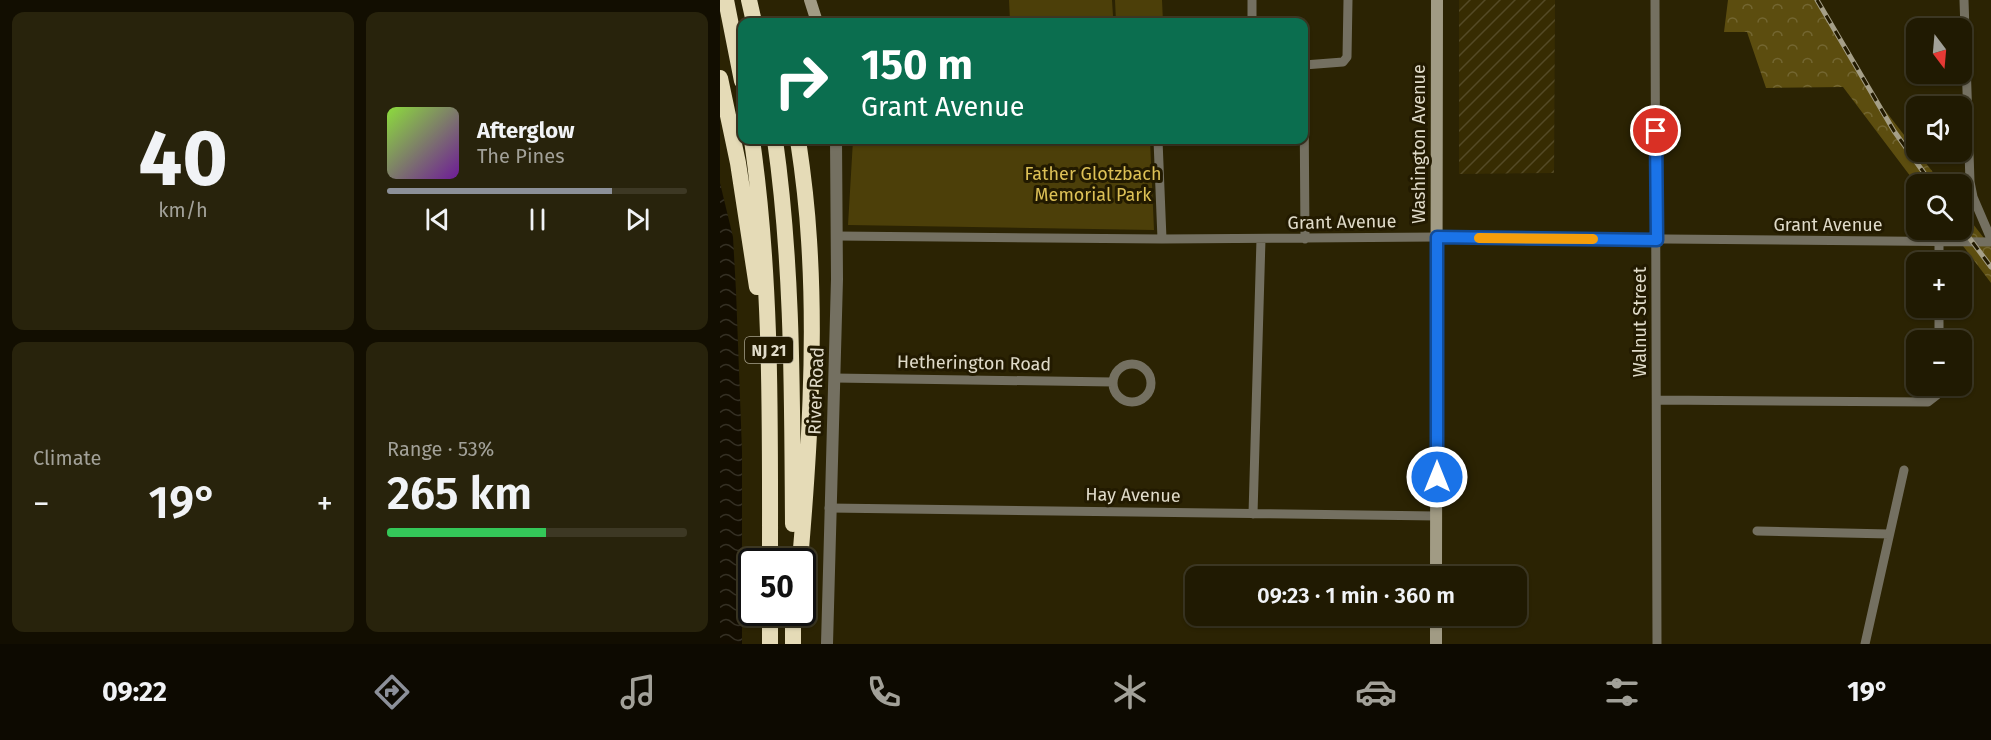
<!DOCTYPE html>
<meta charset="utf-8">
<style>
:root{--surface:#201a02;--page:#28230c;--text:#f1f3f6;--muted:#a2a199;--line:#3d3824;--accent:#8c9099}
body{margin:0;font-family:"Fira Sans",sans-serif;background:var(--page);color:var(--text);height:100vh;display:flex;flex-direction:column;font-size:22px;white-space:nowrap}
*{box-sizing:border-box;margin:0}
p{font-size:20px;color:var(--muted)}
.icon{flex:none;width:33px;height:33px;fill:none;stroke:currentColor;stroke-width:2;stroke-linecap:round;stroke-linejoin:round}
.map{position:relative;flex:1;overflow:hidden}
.details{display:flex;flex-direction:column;gap:12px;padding:12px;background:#120e01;width:720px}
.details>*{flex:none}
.guide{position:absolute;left:18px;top:18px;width:570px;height:126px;border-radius:12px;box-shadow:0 2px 4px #0004,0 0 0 2px var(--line);background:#0b6e4f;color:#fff;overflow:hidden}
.needle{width:39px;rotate:164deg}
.controls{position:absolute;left:1186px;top:18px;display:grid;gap:12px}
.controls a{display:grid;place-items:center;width:66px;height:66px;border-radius:12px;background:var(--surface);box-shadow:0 2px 4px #0004,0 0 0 2px var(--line);font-size:30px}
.speed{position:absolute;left:18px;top:548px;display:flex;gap:12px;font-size:30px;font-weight:700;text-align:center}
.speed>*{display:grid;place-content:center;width:78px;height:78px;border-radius:50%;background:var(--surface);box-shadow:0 2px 4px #0004,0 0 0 2px var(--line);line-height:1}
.speed .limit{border:3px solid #111;border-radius:9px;background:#fff;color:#111}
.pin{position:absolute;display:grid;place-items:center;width:51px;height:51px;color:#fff;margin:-26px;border:3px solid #fff;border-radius:50%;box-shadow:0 2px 6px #0007}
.me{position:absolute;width:66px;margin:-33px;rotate:0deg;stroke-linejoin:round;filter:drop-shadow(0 0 4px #0008)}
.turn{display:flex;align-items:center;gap:21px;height:126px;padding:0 24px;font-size:27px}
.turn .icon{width:78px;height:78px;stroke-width:2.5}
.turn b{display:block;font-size:42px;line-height:51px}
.big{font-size:45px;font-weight:600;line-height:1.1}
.details .card{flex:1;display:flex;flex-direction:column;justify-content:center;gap:9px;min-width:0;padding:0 21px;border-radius:12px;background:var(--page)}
.details .dial{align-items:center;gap:0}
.dial b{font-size:78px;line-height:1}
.song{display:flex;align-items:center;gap:18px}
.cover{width:72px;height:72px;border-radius:9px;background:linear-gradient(135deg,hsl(90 70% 55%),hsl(280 70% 35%))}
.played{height:6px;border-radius:3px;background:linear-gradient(90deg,var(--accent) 75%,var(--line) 75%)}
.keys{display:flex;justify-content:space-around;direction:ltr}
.heat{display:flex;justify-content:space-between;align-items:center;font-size:33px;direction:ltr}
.charge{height:9px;border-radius:4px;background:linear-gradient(90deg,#34c759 53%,var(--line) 0)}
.details .tiles{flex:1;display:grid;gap:12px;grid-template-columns:repeat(2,1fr)}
.trip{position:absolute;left:465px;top:566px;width:342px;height:60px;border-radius:12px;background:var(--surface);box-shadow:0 2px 4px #0004,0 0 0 2px var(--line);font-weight:600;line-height:60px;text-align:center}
.tab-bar{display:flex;height:96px;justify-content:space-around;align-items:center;background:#0d0a01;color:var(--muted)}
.tab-bar .icon{width:42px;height:42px}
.tab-bar .active{color:var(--accent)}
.tab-bar b{font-size:27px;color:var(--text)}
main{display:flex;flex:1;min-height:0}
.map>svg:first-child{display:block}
.industrial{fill:url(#industrial-furrows)}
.forest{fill:url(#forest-crowns)}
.park{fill:#4c3f09}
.water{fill:url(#water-waves)}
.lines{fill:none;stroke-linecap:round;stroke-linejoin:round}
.minor{stroke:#747061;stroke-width:9}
.tertiary{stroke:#747061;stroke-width:12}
.secondary{stroke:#a19b84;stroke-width:12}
.motorway{stroke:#e5dbb7;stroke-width:16}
.rail-casing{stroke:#a59f88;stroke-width:5}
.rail{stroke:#221a00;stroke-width:3;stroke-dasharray:9;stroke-linecap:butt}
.route-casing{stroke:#114b97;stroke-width:15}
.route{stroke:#1a73e8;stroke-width:10}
.slow{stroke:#f59e0b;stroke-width:10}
.labels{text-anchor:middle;stroke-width:6;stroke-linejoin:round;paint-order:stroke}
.shield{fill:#221a00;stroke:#a7a18d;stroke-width:1.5}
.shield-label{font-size:16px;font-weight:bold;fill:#e0dbc9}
.street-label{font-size:18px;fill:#e0dbc9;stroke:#221a00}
.park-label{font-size:18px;fill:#ddc156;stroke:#221a00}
</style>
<main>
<section class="details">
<div class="tiles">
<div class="card dial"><b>40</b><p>km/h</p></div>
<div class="card">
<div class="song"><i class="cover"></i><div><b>Afterglow</b><p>The Pines</p></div></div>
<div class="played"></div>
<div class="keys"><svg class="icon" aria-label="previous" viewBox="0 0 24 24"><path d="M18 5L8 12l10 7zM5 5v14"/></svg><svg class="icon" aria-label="pause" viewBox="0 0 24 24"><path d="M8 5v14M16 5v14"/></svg><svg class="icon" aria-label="next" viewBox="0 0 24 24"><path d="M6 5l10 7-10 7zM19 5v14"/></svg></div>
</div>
<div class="card"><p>Climate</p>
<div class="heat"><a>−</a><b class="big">19°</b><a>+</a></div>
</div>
<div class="card"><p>Range · 53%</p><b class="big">265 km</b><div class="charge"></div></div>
</div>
</section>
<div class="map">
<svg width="1271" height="644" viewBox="0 0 1271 644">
<defs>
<pattern id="industrial-furrows" width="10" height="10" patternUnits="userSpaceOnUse" patternTransform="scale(1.5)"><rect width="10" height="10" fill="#372c02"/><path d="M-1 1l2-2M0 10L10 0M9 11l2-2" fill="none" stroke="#544a26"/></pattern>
<pattern id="forest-crowns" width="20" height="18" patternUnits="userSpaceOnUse" patternTransform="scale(1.5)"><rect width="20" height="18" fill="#5c4d0f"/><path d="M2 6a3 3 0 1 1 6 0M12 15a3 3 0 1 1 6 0" fill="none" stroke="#736631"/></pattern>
<pattern id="water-waves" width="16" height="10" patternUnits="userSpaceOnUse" patternTransform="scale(1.5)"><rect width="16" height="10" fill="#130d00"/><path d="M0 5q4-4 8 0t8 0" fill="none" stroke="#353024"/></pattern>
</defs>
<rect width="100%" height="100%" fill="#2b2303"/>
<path class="industrial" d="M 739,0 L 835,0 L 834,173 L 739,174 Z"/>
<path class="forest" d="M 1008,0 L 1096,0 L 1157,100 L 1222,184 L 1197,185 L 1123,87 L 1046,88 L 1027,32 L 1004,32 Z
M 1242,210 L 1271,247 L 1271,283 L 1231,230 L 1242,230 Z"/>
<path class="park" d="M 289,0 L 392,0 L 393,16 L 290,21 Z
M 395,0 L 442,0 L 443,22 L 396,22 Z
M 133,140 L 430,140 L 434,230 L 128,225 Z"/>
<path class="water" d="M 0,183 L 13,237 L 16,291 L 22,451 L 22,644 L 0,644 Z"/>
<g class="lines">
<path class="minor" d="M 532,0 L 532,22
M 935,0 L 937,644
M 1244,0 L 1250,182 L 1253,197 L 1271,239
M 584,65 L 623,62 L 627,57 L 628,0
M 584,94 L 585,239
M 438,140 L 442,239
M 117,236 L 442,239 L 717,237 L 1271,242
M 1219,242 L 1219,262
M 1219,308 L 1219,340
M393 383a19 19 0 1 1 38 0a19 19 0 1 1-38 0Z
M 114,378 L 393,382
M 937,400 L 1208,402 L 1217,395 L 1219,386
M 109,508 L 717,516
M 533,514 L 541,239
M 1037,531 L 1169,534
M 1145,644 L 1184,470"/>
<path class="tertiary" d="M 107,644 L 117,279 L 116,140"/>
<path class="secondary" d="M 90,0 L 97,22
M 716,576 L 717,0
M 716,644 L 716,615"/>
<path class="motorway" d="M 6,0 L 22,81
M 29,0 L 34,22
M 0,78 L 18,163 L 37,287
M 32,140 C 52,279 50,420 50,561
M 55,140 C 73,267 72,395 73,524
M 78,140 C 83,173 87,206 89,240 C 96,346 89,455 80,561
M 50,612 L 50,644
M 73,612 L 73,644"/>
<defs>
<path id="rail" d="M 1097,0 L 1174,131 L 1212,184
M 1242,228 L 1271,267"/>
</defs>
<use href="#rail" class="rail-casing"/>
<use href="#rail" class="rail"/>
</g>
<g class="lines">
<defs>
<path id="route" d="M 717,477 L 717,237 L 937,240 L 936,131"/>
</defs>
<use href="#route" class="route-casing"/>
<use href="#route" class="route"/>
<path class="slow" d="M 759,238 L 873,239"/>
</g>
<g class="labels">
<rect class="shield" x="25" y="337" width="48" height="26" rx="4.5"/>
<g class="shield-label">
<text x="49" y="356">NJ 21</text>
</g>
<g class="street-label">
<text transform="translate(699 144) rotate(-90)" y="6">Washington Avenue</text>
<text transform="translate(622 222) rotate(-1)" y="6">Grant Avenue</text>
<text x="1108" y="231">Grant Avenue</text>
<text transform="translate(920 322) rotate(-90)" y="6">Walnut Street</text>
<text transform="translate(254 363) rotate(1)" y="6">Hetherington Road</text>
<text transform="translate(96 391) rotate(-88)" y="6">River Road</text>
<text transform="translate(413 495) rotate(1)" y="6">Hay Avenue</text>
</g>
<g class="park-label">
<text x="373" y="180">Father Glotzbach<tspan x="373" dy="21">Memorial Park</tspan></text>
</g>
</g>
</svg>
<div class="controls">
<a><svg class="needle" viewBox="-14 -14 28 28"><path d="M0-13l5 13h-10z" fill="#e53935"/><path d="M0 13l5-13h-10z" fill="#a2a199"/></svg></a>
<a><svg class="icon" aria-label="sound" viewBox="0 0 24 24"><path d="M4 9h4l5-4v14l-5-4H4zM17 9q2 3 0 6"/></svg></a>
<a><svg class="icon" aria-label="search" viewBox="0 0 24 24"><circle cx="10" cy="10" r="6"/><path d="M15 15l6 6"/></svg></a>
<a>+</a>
<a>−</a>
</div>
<div class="speed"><div class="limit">50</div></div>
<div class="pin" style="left:936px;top:131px;background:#d93025"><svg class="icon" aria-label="arrive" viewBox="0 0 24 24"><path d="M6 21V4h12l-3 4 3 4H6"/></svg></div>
<svg class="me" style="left:717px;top:477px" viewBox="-20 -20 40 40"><circle r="17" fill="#1a73e8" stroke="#fff" stroke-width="3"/><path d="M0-11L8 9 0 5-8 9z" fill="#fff"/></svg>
<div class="trip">09:23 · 1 min · 360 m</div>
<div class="guide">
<div class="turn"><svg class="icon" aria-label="right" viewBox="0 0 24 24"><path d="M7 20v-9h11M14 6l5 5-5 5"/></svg><div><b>150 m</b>Grant Avenue</div></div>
</div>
</div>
</main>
<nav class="tab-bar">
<b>09:22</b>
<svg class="icon active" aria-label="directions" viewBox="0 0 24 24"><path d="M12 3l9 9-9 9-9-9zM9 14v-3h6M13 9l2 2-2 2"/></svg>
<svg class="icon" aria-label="music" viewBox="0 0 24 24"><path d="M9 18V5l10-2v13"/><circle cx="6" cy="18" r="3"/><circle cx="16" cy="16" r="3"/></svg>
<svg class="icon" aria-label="phone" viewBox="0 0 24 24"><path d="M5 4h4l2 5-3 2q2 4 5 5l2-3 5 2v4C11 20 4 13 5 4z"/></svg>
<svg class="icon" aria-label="climate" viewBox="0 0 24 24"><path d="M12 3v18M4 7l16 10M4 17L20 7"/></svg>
<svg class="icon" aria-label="car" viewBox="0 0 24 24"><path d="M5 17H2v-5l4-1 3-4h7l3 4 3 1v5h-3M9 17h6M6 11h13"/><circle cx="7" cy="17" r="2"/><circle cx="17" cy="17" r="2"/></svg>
<svg class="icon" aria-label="filters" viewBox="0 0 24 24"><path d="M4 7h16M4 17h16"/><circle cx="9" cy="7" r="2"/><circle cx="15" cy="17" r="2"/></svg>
<b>19°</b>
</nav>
